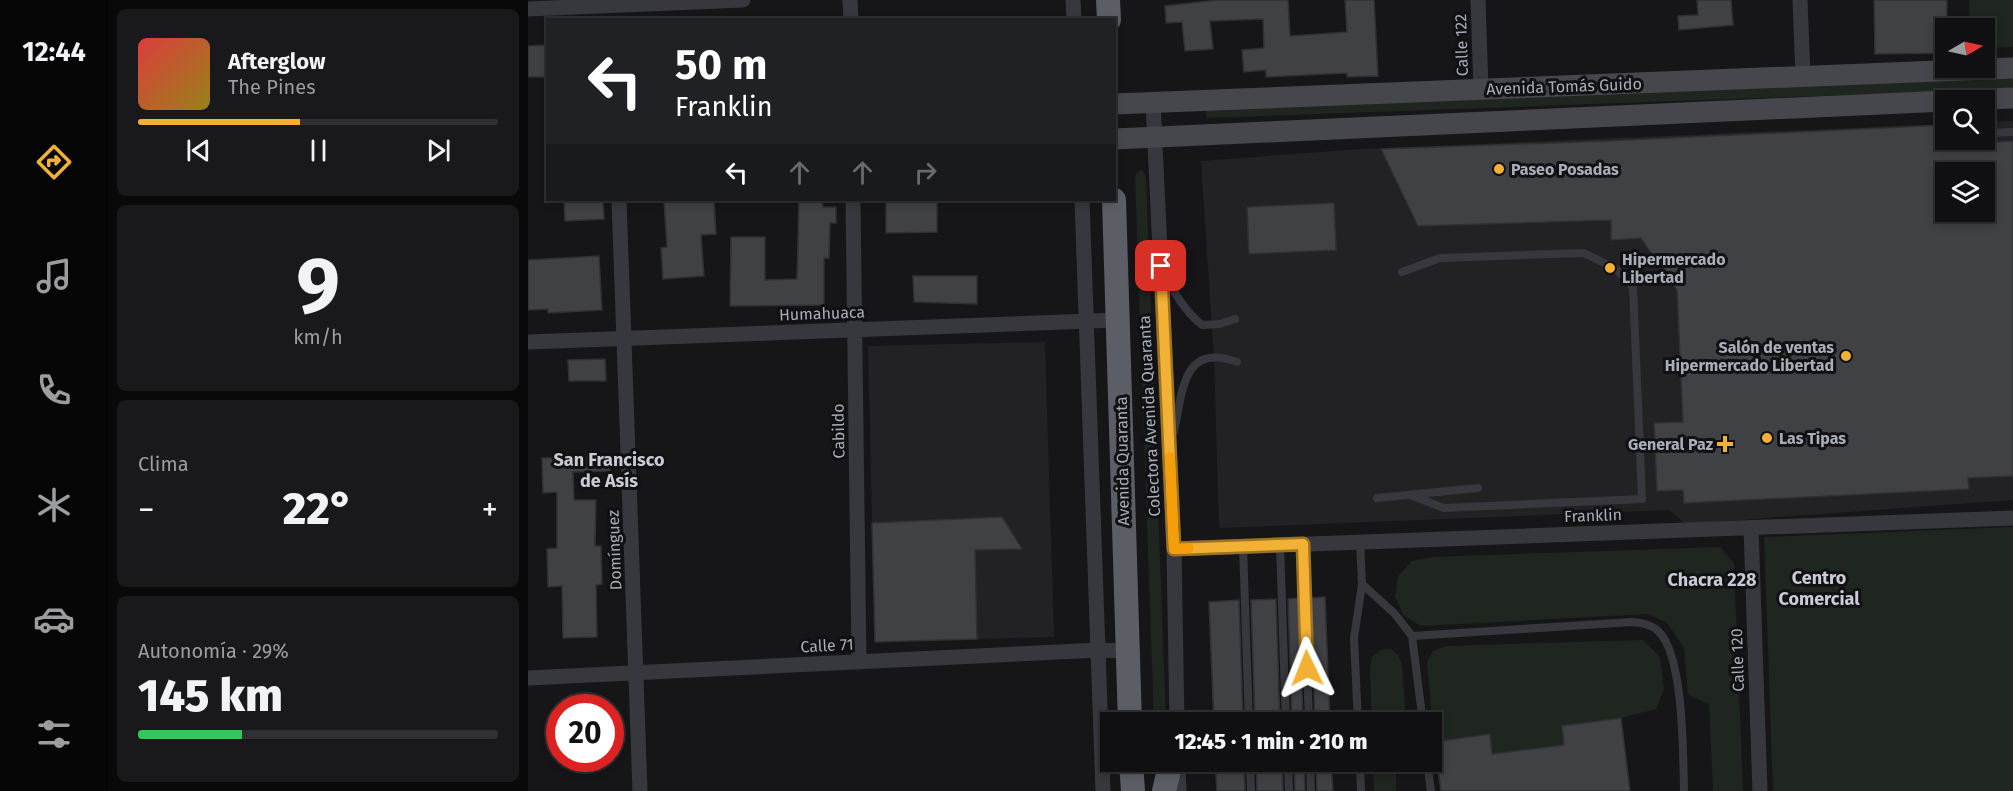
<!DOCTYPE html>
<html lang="es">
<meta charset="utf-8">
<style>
:root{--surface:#101012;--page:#19191b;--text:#f1f3f6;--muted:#9c9d9f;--line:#303032;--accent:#f2b134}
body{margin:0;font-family:"Fira Sans",sans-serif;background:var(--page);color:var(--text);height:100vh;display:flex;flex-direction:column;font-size:22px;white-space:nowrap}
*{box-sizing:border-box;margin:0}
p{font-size:20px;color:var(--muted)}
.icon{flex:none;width:33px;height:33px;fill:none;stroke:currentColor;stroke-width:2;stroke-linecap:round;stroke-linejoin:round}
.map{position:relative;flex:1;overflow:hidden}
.side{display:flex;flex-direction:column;gap:9px;padding:9px;background:#09090a;width:420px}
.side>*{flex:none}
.hud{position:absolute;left:18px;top:18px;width:570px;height:183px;border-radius:0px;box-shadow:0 3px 9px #0003,0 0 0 2px var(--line);background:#202124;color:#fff;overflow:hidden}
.needle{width:39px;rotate:81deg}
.tools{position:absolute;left:1407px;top:18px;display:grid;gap:12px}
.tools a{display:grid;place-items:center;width:60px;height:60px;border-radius:0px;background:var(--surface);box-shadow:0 3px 9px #0003,0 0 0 2px var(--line);font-size:30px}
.speed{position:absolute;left:18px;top:694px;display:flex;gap:12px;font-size:30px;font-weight:700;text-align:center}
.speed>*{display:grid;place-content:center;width:78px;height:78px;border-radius:50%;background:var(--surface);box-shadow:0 3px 9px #0003,0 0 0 2px var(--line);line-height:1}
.speed .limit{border:9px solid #d22;background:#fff;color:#111}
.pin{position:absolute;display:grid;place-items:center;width:51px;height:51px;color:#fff;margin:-26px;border-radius:12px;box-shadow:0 3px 9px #0006}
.me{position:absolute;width:66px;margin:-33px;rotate:358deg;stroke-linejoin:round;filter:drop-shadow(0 0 4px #0008)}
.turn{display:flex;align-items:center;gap:21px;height:126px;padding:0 30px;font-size:27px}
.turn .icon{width:78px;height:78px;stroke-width:2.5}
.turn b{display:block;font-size:42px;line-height:51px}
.lanes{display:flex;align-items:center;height:57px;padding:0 30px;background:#0003;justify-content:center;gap:30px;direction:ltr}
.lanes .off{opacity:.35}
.big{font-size:45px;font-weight:800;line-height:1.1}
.side .tile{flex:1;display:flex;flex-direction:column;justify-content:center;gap:9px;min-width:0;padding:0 21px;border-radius:9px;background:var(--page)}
.side .dial{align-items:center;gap:0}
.dial b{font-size:78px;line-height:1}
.song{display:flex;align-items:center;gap:18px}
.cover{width:72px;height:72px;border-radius:9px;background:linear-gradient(135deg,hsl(0 70% 55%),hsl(50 70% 35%))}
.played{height:6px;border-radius:3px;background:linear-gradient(90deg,var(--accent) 45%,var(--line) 45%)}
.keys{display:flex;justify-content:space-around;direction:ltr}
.heat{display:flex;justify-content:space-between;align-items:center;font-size:33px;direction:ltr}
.charge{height:9px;border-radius:4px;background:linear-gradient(90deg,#34c759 29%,var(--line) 0)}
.trip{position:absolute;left:572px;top:712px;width:342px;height:60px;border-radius:0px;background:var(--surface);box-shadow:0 3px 9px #0003,0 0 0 2px var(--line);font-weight:800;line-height:60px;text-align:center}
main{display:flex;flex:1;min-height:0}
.tabs{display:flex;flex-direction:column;width:108px;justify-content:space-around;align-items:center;background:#060607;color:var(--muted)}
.tabs .icon{width:42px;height:42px}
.tabs .on{color:var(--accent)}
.tabs b{font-size:27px;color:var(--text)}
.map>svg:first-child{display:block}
.built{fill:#222225;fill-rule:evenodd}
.green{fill:#1e261f}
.building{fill:#404145;stroke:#303034;stroke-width:1.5;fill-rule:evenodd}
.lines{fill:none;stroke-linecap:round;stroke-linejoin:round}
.service{stroke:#37383d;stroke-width:8}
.minor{stroke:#37383d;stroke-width:15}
.secondary{stroke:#45474d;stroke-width:21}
.trunk{stroke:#5b5e65;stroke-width:24}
.route-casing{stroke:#9d7322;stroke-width:15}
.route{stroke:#f2b134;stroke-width:10}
.slow{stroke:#f59e0b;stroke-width:10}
.poi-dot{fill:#f2b134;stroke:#111113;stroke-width:2}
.labels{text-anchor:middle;stroke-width:6;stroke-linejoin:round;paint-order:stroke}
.street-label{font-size:16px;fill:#a8adb8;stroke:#111113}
.poi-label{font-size:16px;font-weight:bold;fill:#a8adb8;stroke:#111113;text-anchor:start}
.neighbourhood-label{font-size:18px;font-weight:bold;fill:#c9ccd4;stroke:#111113}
</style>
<main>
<nav class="tabs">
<b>12:44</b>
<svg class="icon on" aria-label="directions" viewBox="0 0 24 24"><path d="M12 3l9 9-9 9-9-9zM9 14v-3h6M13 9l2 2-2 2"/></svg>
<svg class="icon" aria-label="music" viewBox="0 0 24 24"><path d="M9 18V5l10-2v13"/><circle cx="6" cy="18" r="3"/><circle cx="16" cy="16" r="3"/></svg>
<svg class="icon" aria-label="phone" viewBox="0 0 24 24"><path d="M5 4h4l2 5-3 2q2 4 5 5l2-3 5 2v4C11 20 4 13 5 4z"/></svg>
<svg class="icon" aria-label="climate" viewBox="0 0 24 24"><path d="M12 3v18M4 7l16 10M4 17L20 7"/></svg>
<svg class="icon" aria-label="car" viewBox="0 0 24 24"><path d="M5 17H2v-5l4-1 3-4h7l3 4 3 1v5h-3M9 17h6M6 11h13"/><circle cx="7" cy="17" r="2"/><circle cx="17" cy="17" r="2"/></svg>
<svg class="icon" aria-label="filters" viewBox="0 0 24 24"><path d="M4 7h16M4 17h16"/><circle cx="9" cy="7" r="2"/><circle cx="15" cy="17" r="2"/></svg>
</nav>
<section class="side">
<div class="tile">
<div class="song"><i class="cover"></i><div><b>Afterglow</b><p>The Pines</p></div></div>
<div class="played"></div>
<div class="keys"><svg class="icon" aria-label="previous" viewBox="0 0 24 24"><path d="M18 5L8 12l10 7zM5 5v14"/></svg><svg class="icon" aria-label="pause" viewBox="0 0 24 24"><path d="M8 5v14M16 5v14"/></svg><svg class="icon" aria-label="next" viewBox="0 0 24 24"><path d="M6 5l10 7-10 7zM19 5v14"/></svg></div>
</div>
<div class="tile dial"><b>9</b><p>km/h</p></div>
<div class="tile"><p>Clima</p>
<div class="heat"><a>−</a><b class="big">22°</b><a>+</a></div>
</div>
<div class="tile"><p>Autonomía · 29%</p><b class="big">145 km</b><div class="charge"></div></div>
</section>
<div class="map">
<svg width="1485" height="791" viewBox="0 0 1485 791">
<rect width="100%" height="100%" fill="#161618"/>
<path class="built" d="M 1485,121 L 1485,500 L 1157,524 L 1142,510 L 691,528 L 686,358 L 673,161 L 833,149 L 1417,124 L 1418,140 L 1456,140 L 1457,122 ZM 1418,172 L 1456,172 L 1456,212 L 1418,212 Z
M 517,342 L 526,637 L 347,642 L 340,346 Z"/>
<path class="green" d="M 1441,0 L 1485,0 L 1485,47 L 1457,48 L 1456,28 L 1442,28 Z
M 1485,75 L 1485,89 L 678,118 L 677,104 Z
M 614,170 L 618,176 L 638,723 L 626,723 L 607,178 L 608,173 Z
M 1485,527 L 1485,791 L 1245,791 L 1236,537 Z
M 1192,547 L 1206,563 L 1215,791 L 1185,791 L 1181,704 L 1160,695 L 1156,648 L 1139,623 L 1120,614 L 893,626 L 876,616 L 867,597 L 870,576 L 884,561 L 904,557 Z
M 1115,640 L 1132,657 L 1136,689 L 1128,709 L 1093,718 L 1034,726 L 1036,745 L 964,754 L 961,735 L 906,742 L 899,662 L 905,651 L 918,646 Z
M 863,649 L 871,656 L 874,666 L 878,723 L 844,723 L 842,668 L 844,657 L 852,650 Z
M 845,762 L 868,762 L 868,791 L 846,791 Z"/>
<path class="building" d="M 689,0 L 760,0 L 762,36 L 819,32 L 817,0 L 846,0 L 850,76 L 819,77 L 819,73 L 738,77 L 738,70 L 716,72 L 714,50 L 736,48 L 735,19 L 682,21 L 685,49 L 657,51 L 654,22 L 638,23 L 637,6 Z
M 1169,0 L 1203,0 L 1205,25 L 1151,30 L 1150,16 L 1170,15 Z
M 1346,0 L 1419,0 L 1418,53 L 1347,54 Z
M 17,45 L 18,77 L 0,77 L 0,46 Z
M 1418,125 L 1418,140 L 1434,140 L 1434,144 L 1485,141 L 1485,476 L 1440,478 L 1441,489 L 1156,503 L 1155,490 L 1129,491 L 1126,423 L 1155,422 L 1149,290 L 1113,238 L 1083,240 L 1083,220 L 890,226 L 853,149 L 1078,141 ZM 1418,172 L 1456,172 L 1456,212 L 1418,212 Z
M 36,200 L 75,200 L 76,219 L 37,221 Z
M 136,200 L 186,200 L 188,234 L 173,235 L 176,276 L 135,279 L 133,248 L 139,247 Z
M 271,200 L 294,200 L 295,207 L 308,207 L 308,223 L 302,223 L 301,258 L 296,258 L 296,305 L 202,306 L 203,237 L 237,237 L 237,280 L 269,279 Z
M 358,200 L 409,200 L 409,232 L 358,233 Z
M 806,203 L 808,250 L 721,254 L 719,207 Z
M 71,256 L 74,310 L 20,313 L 20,309 L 0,310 L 0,260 Z
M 385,276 L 449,276 L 449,304 L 386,302 Z
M 77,359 L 78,381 L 41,381 L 40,360 Z
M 82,456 L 82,471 L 45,472 L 46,500 L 68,500 L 67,546 L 73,546 L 74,584 L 68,585 L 69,637 L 35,638 L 34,586 L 20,587 L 19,549 L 29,548 L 29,492 L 15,493 L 14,458 Z
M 474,517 L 494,549 L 447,550 L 449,639 L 347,642 L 344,523 Z
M 797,597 L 802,723 L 787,723 L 783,598 Z
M 771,598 L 775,723 L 764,723 L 760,599 Z
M 748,599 L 752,723 L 727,723 L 723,600 Z
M 711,600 L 715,723 L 686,723 L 681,602 Z
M 1093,718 L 1102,791 L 913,791 L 906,742 L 962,734 L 964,754 L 1036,745 L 1034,726 Z
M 687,762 L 716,762 L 717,791 L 689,791 Z
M 728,762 L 754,762 L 755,791 L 729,791 Z
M 766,762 L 776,762 L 777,791 L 767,791 Z
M 788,762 L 803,762 L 805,791 L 789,791 Z"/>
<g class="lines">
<path class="service" d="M 1456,127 L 1462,133 L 1485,132
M 874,272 L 912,258 L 1056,253 L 1088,269 L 1105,287 L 1114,499 L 916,508 L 882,495
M 637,274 C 647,294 656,310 674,325 L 692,324 L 707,319
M 646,431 C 655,392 654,342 709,362
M 849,498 L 950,488
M 775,544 L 781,723
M 752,545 L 758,723
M 715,546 L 721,723
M 834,584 L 866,613 L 884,636 L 895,723
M 884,636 L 1104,622 C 1113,623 1123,624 1130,631 C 1156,654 1155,755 1156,791
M 830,723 L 826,638 L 834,584 L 832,542
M 722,762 L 723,791
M 760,762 L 761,791
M 782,762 L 783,791
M 832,762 L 833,791
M 899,762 L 903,791"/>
<path class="minor" d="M 322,0 L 323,20
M 545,0 L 546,20
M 950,0 L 953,89
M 1272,0 L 1275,76
M 0,9 L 215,0
M 625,102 L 646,549 L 649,723
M 91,200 L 112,791
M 325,200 L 331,662
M 554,200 L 575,791
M 0,342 L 590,320
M 1223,528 L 1232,791
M 646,549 L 1485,518
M 0,678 L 571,650 L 599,651
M 650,762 L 651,791"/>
<path class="secondary" d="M 1437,100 L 1485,98
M 586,104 L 1485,68
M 586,139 L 1418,101"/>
<path class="trunk" d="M 580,0 L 581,20
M 586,200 L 602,723
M 603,762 L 605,791
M 636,791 L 643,762"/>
</g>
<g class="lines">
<defs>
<path id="route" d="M 633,266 L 646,549 L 775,544 L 779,668"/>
</defs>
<use href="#route" class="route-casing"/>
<use href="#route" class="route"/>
<path class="slow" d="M 642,457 L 646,549 L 661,548"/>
</g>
<g class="poi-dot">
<circle cx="971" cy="169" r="6"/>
<circle cx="1082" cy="268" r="6"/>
<circle cx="1318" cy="356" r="6"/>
<circle cx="1239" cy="438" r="6"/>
<path d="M1194 435h6v6h6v6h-6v6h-6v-6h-6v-6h6z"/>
</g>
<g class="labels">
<g class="street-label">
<text transform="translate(933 45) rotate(-92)" y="6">Calle 122</text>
<text transform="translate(1036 86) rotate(-2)" y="6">Avenida Tomás Guido</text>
<text transform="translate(294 313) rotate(-2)" y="6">Humahuaca</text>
<text transform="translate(621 416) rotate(-93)" y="6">Colectora Avenida Quaranta</text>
<text transform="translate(310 431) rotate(-91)" y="6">Cabildo</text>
<text transform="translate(594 461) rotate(-91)" y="6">Avenida Quaranta</text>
<text transform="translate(1065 515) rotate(-2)" y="6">Franklin</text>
<text transform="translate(86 550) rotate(-92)" y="6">Domínguez</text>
<text transform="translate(299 645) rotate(-3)" y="6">Calle 71</text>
<text transform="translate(1209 660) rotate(-92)" y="6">Calle 120</text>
</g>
<g class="poi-label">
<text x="983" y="175">Paseo Posadas</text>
<text x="1094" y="265">Hipermercado<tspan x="1094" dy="18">Libertad</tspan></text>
<text x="1306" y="353" text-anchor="end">Salón de ventas<tspan x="1306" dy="18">Hipermercado Libertad</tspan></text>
<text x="1251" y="444">Las Tipas</text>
<text x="1185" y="450" text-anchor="end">General Paz</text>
</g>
<g class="neighbourhood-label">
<text x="81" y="466">San Francisco<tspan x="81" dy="21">de Asís</tspan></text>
<text x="1291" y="584">Centro<tspan x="1291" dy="21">Comercial</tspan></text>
<text x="1184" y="586">Chacra 228</text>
</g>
</g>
</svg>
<div class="tools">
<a><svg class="needle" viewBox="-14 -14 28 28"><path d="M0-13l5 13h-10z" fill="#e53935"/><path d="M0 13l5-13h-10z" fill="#9c9d9f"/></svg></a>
<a><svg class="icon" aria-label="search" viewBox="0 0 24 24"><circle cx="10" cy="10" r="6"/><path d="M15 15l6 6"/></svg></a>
<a><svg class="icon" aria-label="layers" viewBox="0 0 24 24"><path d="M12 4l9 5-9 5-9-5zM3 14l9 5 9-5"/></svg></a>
</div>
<div class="speed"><div class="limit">20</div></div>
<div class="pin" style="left:633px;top:266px;background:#d93025"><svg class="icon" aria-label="arrive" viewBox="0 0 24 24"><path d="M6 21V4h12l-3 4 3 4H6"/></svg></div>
<svg class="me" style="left:779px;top:668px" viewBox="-20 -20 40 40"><path d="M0-17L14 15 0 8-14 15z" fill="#f2b134" stroke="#fff" stroke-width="4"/></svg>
<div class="trip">12:45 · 1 min · 210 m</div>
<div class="hud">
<div class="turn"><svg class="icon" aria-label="left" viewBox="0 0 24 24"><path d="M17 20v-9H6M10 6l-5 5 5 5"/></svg><div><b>50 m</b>Franklin</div></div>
<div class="lanes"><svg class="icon" aria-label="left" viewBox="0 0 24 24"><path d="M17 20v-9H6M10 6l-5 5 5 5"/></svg><svg class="icon off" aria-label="ahead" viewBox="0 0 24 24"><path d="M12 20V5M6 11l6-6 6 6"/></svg><svg class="icon off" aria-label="ahead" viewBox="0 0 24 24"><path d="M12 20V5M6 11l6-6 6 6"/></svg><svg class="icon off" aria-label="right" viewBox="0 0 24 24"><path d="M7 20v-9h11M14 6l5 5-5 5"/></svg></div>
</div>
</div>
</main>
